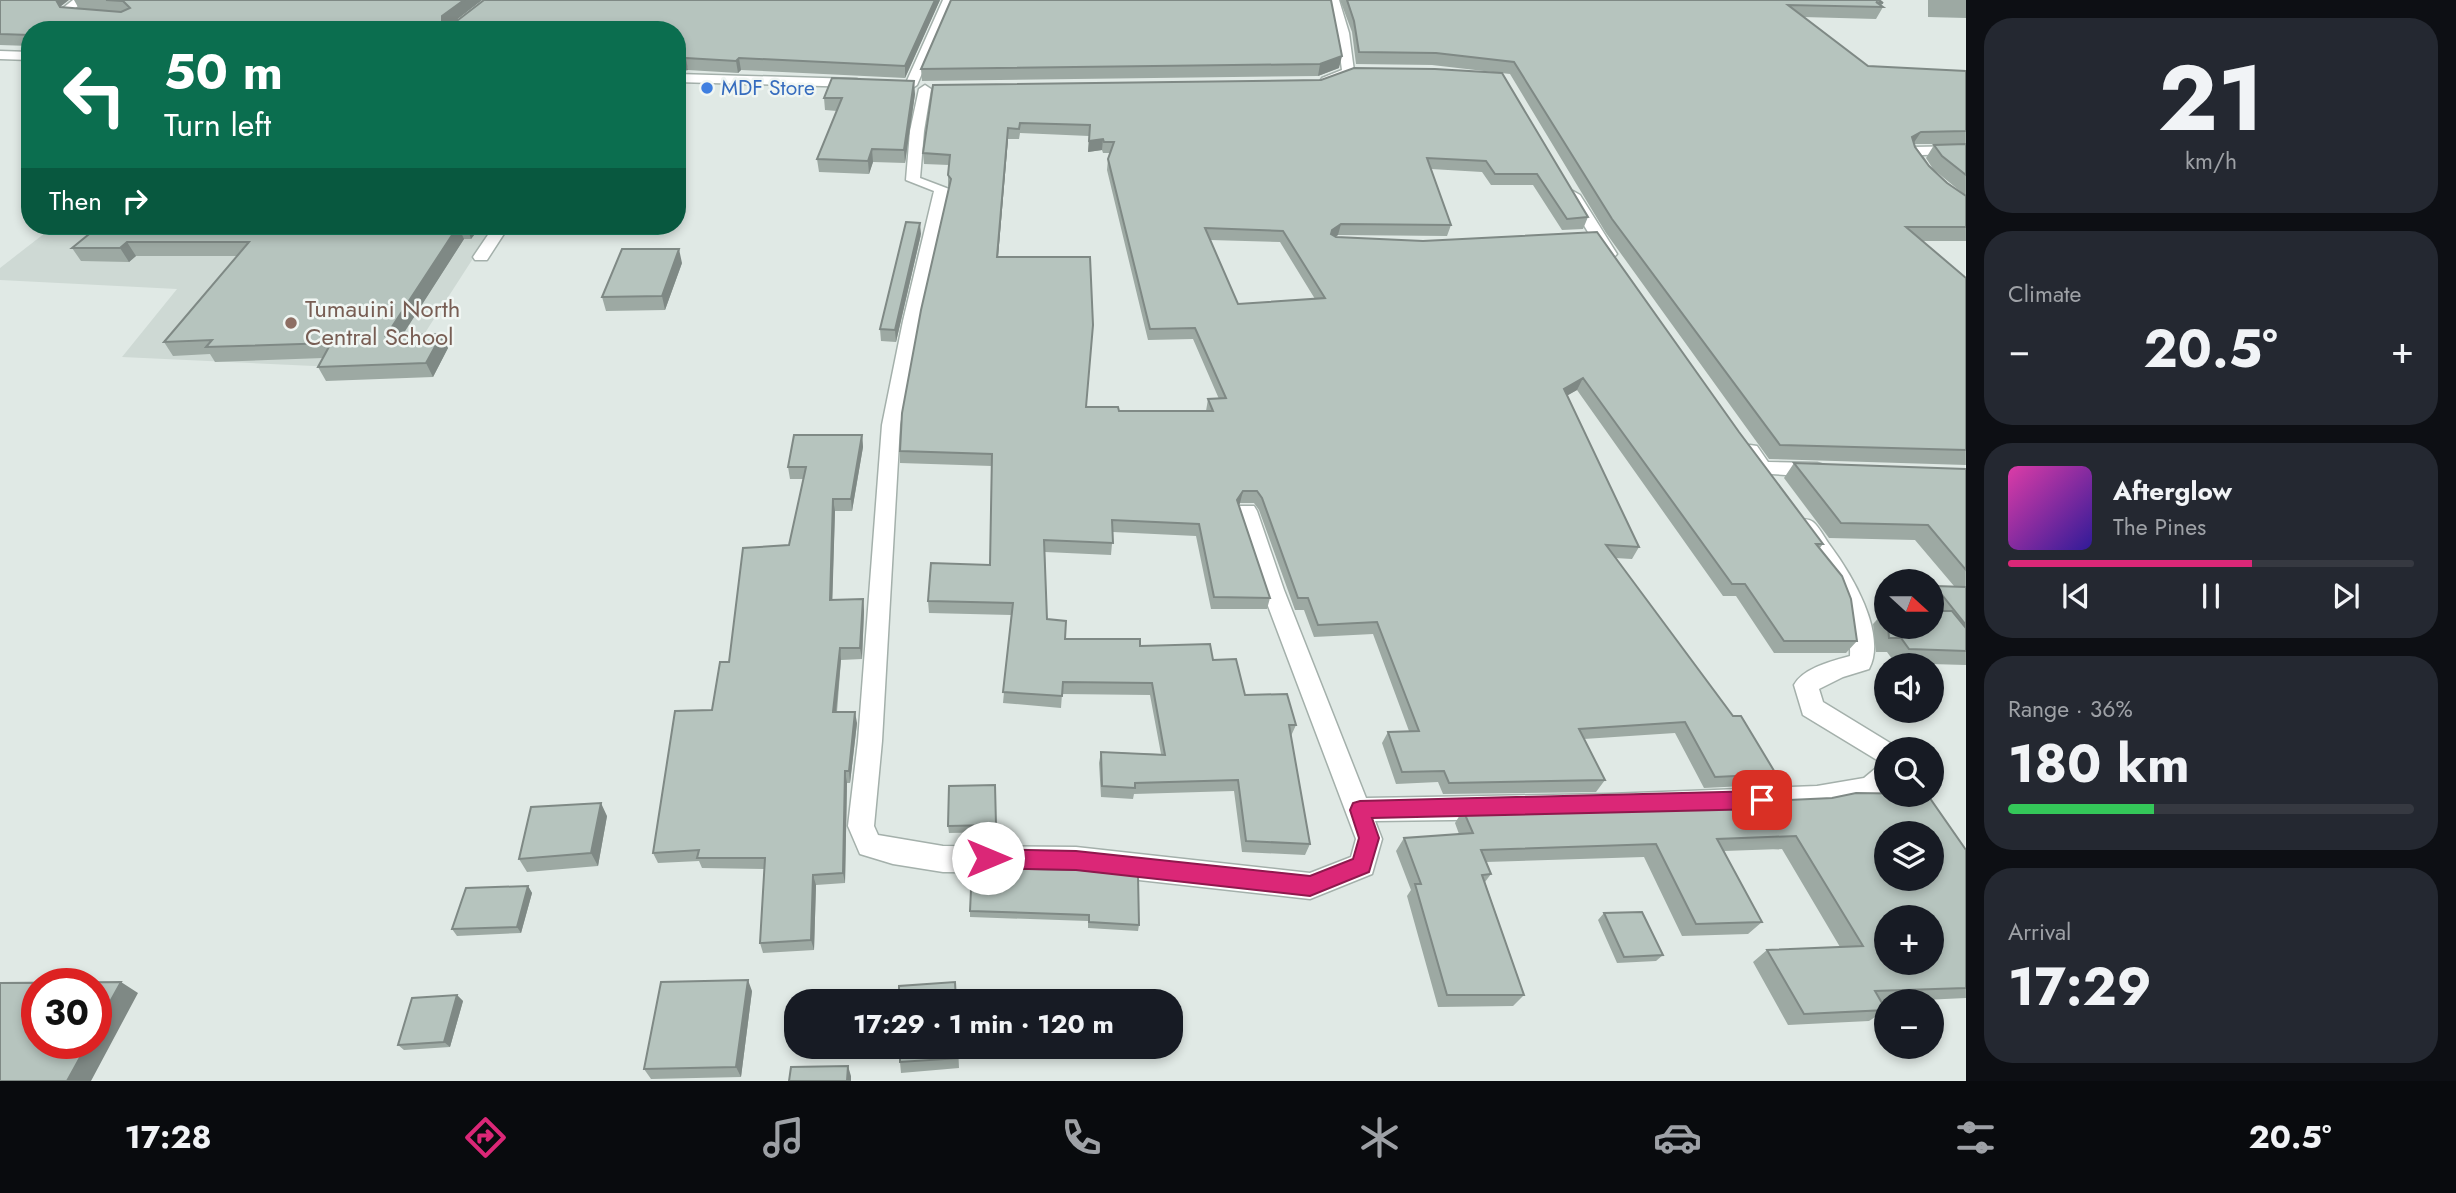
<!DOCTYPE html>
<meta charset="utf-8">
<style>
:root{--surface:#171b24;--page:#242831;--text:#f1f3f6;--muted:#9ea1a6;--line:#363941;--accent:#db2777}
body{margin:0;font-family:Jost,sans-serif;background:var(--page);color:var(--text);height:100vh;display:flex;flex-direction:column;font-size:26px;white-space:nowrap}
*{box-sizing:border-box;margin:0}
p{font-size:23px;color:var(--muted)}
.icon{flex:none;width:38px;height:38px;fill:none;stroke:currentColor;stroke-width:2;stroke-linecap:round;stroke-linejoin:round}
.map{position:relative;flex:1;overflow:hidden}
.panel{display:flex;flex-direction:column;gap:18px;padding:18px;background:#0d0f14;width:490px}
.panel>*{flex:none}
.top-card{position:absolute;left:21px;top:21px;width:665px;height:214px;border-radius:28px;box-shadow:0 4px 10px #0003;background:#0b6e4f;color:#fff;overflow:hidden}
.needle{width:46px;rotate:111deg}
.controls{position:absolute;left:1874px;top:569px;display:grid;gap:14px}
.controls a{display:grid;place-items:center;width:70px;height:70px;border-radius:50%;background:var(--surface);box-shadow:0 4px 10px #0003;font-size:35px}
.speed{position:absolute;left:21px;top:968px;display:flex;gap:14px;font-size:35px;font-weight:700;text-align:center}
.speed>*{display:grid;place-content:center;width:91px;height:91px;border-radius:50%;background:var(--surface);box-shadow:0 4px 10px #0003;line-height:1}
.speed .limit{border:10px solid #d22;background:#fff;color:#111}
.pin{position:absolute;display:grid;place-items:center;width:60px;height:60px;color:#fff;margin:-30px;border-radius:14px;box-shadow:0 4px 10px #0006}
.me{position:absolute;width:77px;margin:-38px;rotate:90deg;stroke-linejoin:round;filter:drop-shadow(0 0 5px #0008)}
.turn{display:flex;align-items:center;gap:24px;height:147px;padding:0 28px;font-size:32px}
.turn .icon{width:91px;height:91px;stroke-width:2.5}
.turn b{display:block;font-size:49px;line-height:60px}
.then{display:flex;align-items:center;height:66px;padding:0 28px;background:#0003;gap:14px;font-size:26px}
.big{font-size:52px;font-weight:700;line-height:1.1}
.panel .widget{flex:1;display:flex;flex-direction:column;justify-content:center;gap:10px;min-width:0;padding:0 24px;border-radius:28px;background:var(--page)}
.panel .dial{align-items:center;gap:0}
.dial b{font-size:91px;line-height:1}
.song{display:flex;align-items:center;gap:21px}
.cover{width:84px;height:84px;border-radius:10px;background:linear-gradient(135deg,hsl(320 70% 55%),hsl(250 70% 35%))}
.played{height:7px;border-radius:4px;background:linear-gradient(90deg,var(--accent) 60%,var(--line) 60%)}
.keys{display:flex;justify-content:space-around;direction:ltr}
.heat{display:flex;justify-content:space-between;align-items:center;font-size:38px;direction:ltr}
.charge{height:10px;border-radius:5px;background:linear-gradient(90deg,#34c759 36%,var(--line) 0)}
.trip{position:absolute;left:784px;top:989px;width:399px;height:70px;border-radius:28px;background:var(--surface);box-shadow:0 4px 10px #0003;font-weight:700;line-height:70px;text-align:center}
.menu{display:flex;height:112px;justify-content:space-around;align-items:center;background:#090b0e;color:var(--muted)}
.menu .icon{width:49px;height:49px}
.menu .active{color:var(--accent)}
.menu b{font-size:32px;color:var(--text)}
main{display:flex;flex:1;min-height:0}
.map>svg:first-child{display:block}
.built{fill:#ced9d4}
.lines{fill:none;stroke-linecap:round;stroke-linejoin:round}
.street-casing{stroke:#a4b0ab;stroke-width:3}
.street{fill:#fff;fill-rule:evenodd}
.wall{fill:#9da9a3;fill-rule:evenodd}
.shaded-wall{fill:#7f8985}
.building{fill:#b6c4be;stroke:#7f8985;stroke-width:2;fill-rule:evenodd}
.route{fill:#db2777;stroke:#8e194d;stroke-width:2}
.shop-dot{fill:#3f7fe0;stroke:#f0f6f3;stroke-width:2.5}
.education-dot{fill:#8d6e63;stroke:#f0f6f3;stroke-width:2.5}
.labels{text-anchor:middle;stroke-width:5;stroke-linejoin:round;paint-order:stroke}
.far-shop-label{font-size:21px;fill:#366cbe;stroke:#f0f6f3;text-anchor:start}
.education-label{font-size:24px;fill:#785e54;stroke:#f0f6f3;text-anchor:start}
</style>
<main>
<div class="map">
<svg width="1966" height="1081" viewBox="0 0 1966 1081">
<rect width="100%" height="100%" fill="#e0e9e5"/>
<path class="built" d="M 54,226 L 494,226 L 401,370 L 122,357 L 177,289 L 0,280 L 0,268 Z"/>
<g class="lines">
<defs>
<path id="street" d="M 73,0 L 86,0 L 74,9 L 95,14 L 95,18 L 67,16 L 63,8 Z
M 943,0 L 953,0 L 917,85 L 911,89 L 907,88 L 905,85 Z
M 1329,0 L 1339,0 L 1349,33 L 1354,71 L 1343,80 L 1326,85 L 1320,81 L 1322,78 L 1342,70 L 1337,33 Z
M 0,51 L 30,52 L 30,60 L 0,59 Z
M 677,74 L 857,79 L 863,83 L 857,87 L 677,82 Z
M 925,85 L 931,89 L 924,131 L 920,178 L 949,189 L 919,321 L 900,425 L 882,741 L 874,826 L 878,835 L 943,846 L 1076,847 L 1310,873 L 1351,857 L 1356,839 L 1262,590 L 1237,511 L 1240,506 L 1254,506 L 1257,511 L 1284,590 L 1366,798 L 1609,794 L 1817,786 L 1864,778 L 1882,763 L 1803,715 L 1794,685 C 1803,668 1832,661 1850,656 C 1852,603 1820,569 1795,526 L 1798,521 C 1803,519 1808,518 1813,522 C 1819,527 1824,537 1829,544 C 1850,572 1888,633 1869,669 L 1843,677 L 1819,689 L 1823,702 L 1895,746 L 1896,749 L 1886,749 L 1886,789 L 1871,799 L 1817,808 L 1609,818 L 1375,821 L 1382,839 L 1372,874 L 1310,899 L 1076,873 L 943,872 L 893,864 L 860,854 L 848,826 L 858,741 L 882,425 L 903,321 L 934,191 L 906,180 L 910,131 L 919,89 Z
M 1966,146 L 1966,154 L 1921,155 L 1931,171 L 1966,199 L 1966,210 C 1946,205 1911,171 1906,151 L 1913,147 Z
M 1573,191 L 1580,195 L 1617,254 L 1614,257 L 1604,257 L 1601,254 L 1566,195 Z
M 494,226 L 509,226 L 487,260 L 475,260 L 473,257 Z
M 1750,445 L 1757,446 L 1768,462 L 1817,463 L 1824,465 L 1827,470 L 1824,475 L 1817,477 L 1755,473 L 1740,451 L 1743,446 Z"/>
</defs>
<use href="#street" class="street-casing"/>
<use href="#street" class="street"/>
</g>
<path class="wall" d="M 0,0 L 79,9 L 74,0 L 482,0 L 456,20 L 458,20 L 484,0 L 940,0 L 905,78 L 741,70 L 738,73 L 688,70 L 677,30 L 30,30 L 30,46 L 0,45 Z
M 1331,0 L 1339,68 L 1318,76 L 922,81 L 921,69 Z
M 1340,0 L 1879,0 L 1883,3 L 1881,6 L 1883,7 L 1876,19 L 1803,17 L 1868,66 L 1966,71 L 1966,196 L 1933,169 L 1926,158 L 1934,145 L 1955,144 L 1914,144 L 1929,166 L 1947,183 L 1966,196 L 1966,241 L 1922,241 L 1966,278 L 1966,465 L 1769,459 L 1606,233 L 1510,74 L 1432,65 L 1356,64 L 1352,32 Z
M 1928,0 L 1966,0 L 1966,18 L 1928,17 Z
M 1435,69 L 1588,217 L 1583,229 L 1562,230 L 1533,185 L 1491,185 L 1482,172 L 1431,169 L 1451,225 L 1447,236 L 1338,235 L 1335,237 L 1739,432 L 1823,544 L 1819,549 L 1857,641 L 1846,653 L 1774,653 L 1736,596 L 1723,596 L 1577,390 L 1567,395 L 1639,547 L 1632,559 L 1615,558 L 1776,774 L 1765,785 L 1704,788 L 1675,733 L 1584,739 L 1605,780 L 1596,792 L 1443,794 L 1438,782 L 1396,784 L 1382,743 L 1388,732 L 1409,731 L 1373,634 L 1314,637 L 1304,610 L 1295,610 L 1259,510 L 1254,503 L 1240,503 L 1239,505 L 1270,598 L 1267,609 L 1211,609 L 1196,536 L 1113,532 L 1111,555 L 1045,552 L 1047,619 L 1065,639 L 1140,646 L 1213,660 L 1245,695 L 1296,725 L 1291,736 L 1310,844 L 1305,855 L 1242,852 L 1234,791 L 1134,794 L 1133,799 L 1101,797 L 1099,763 L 1101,752 L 1161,754 L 1150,695 L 1062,694 L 1061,708 L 1003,703 L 1011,615 L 929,613 L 928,601 L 990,565 L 992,466 L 900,463 L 900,451 L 949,187 L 948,186 L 948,175 L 949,165 L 924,164 L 923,153 L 933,85 L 1321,80 ZM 1020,133 L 1089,136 L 1088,152 L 1102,150 L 1103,153 L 1110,153 L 1108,159 L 1107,170 L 1148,340 L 1193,339 L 1219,399 L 1208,399 L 1206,411 L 1119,411 L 1086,407 L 998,257 L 1008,139 L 1019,139 ZM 1210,240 L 1280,242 L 1315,299 L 1238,304 Z
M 915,94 L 905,163 L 873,162 L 869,174 L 819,172 L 817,159 L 837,111 L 825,110 L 824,98 Z
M 99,226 L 481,226 L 471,239 L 464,239 L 402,335 L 448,348 L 433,377 L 326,381 L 318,367 L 323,358 L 215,362 L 210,354 L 173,356 L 164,342 L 238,256 L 136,256 L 129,262 L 81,261 L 72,248 Z
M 921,234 L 896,342 L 881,341 L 880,329 Z
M 682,263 L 665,310 L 606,311 L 602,297 Z
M 862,435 L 863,447 L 852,511 L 835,511 L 832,600 L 863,599 L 864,611 L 862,659 L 841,660 L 837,712 L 857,723 L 850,783 L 847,783 L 845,883 L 816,885 L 814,950 L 763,953 L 760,943 L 764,869 L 702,868 L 699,861 L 658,863 L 653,853 L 712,710 L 729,662 L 789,545 L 804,479 L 790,479 L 788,467 Z
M 1794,463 L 1966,469 L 1966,665 L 1895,663 L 1887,652 L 1876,652 L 1873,624 L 1886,610 L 1886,626 L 1932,626 L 1932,589 L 1935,586 L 1954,586 L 1915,540 L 1829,538 L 1784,478 Z
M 995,785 L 996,832 L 949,833 L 948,826 Z
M 1463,810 L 1966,850 L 1966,998 L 1881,1002 L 1886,1010 L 1869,1021 L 1788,1025 L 1753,962 L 1767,950 L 1840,947 L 1782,849 L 1724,851 L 1762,922 L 1748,934 L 1682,936 L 1644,857 L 1486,862 L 1491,874 L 1485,882 L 1524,995 L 1513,1006 L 1438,1007 L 1407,896 L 1411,890 L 1396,851 L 1404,838 L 1459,834 L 1455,823 Z
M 607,816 L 598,866 L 527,872 L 519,859 Z
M 1138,876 L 1139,925 L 1138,931 L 1088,928 L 1088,921 L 970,917 L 970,911 Z
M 528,886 L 532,893 L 521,933 L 457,936 L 452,929 Z
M 1604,913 L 1663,955 L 1656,961 L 1617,963 L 1598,920 Z
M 752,991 L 741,1077 L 651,1079 L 644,1069 Z
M 457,995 L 463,1001 L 450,1047 L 404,1050 L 398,1045 Z
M 958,1046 L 959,1068 L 901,1073 L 900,1062 Z"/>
<path class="shaded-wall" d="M 56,0 L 69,0 L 60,7 Z
M 464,0 L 482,0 L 446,28 L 442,20 L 442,16 Z
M 935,0 L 940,0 L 905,78 L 905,66 Z
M 1342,56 L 1339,68 L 1318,76 L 1320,64 Z
M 686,58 L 688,70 L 677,73 L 677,60 Z
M 739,58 L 741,70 L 738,73 L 736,61 Z
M 914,81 L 915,94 L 905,163 L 904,150 Z
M 1008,128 L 1008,139 L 997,268 L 997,257 Z
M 1921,132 L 1913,144 L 1912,137 Z
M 1103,139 L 1102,150 L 1088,152 L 1089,141 Z
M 872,149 L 873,162 L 869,174 L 868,161 Z
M 920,223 L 921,234 L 896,342 L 895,330 Z
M 1341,224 L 1338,235 L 1329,241 L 1332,230 Z
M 458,226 L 464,239 L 393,350 L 386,336 Z
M 467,226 L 481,226 L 471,239 Z
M 127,242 L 136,256 L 129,262 L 120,248 Z
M 679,249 L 682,263 L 665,310 L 662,296 Z
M 442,334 L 448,348 L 433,377 L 426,363 Z
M 1583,378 L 1577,390 L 1558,401 L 1564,389 Z
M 862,435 L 863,447 L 852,511 L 851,499 Z
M 1243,491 L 1240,503 L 1235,512 L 1237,500 Z
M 833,499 L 835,511 L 832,612 L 830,600 Z
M 863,599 L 864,611 L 862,659 L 860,648 Z
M 840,648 L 841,660 L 835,723 L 833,712 Z
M 855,712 L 857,723 L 850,783 L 849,771 Z
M 845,771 L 847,783 L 845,883 L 843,873 Z
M 601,803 L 607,816 L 598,866 L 591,853 Z
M 813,875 L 816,885 L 814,950 L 811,940 Z
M 528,886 L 532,893 L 521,933 L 517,927 Z
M 748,980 L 752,991 L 741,1077 L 736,1067 Z
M 121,982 L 138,993 L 91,1081 L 67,1081 L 88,1043 L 96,1043 L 96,1027 Z
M 457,995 L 463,1001 L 450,1047 L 444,1042 Z
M 848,1066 L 851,1076 L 851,1081 L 847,1081 Z"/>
<path class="building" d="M 0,0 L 56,0 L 60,7 L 121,12 L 130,8 L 123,1 L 106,0 L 464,0 L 442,16 L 442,20 L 458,20 L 484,0 L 935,0 L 905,66 L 739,58 L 736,61 L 686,58 L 677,60 L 677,30 L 30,30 L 30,35 L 0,34 Z
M 951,0 L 1331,0 L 1342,56 L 1320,64 L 921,69 Z
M 1347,0 L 1879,0 L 1883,3 L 1876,2 L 1883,7 L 1788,5 L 1868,66 L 1966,71 L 1966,131 L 1921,132 L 1912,137 L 1915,147 L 1929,166 L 1947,183 L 1966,196 L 1966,227 L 1906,227 L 1966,278 L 1966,450 L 1780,445 L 1612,219 L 1514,62 L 1436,53 L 1359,52 L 1354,21 Z
M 1354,68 L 1435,69 L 1502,73 L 1588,217 L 1567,219 L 1537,174 L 1495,174 L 1486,161 L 1427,158 L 1451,225 L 1341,224 L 1332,230 L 1331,234 L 1336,237 L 1423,241 L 1597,232 L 1739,432 L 1823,544 L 1816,544 L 1842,576 L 1851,599 L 1857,641 L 1784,641 L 1745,584 L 1732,584 L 1583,378 L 1564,389 L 1639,547 L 1606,545 L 1733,716 L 1741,716 L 1776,774 L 1715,777 L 1685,722 L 1579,729 L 1605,780 L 1449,783 L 1444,771 L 1402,772 L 1388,732 L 1419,731 L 1377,622 L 1318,625 L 1308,598 L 1298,598 L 1262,498 L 1257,491 L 1243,491 L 1237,500 L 1270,598 L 1214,597 L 1199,524 L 1112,520 L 1113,543 L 1044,540 L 1047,619 L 1066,621 L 1065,639 L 1140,639 L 1140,646 L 1210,644 L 1213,660 L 1236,659 L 1245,695 L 1287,694 L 1296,725 L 1289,725 L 1310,844 L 1246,841 L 1238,780 L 1135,783 L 1135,788 L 1102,786 L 1101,752 L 1165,755 L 1152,683 L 1063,682 L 1062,696 L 1003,692 L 1013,603 L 928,601 L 931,563 L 990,565 L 992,454 L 900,451 L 902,413 L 921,310 L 951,179 L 948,175 L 950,155 L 923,153 L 933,85 L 1321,80 ZM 1020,123 L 1090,125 L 1089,141 L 1103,139 L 1104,142 L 1114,142 L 1108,159 L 1150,329 L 1195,328 L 1226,398 L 1208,399 L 1213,411 L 1119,411 L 1118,407 L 1086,407 L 1093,325 L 1090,257 L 997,257 L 1008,128 L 1019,129 ZM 1205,228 L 1283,231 L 1325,298 L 1238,304 Z
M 832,78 L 914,81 L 904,150 L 872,149 L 868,161 L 817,159 L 842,98 L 824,98 Z
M 1966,144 L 1966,175 L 1942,156 L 1934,145 Z
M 906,222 L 920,223 L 895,330 L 880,329 Z
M 99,226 L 458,226 L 386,336 L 442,334 L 426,363 L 318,367 L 331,343 L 206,347 L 212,340 L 164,342 L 249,242 L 127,242 L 120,248 L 72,248 Z
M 622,249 L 679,249 L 662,296 L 602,297 Z
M 794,435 L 862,435 L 851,499 L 833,499 L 830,600 L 863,599 L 860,648 L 840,648 L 833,712 L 855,712 L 849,771 L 845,771 L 843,873 L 813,875 L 811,940 L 760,943 L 765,858 L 697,858 L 699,850 L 653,853 L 675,711 L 712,710 L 720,662 L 729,662 L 743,548 L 789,545 L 806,467 L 788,467 Z
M 1794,463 L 1966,469 L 1966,570 L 1928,525 L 1841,523 Z
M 1935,586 L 1966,587 L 1966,625 Z
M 1932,611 L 1952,611 L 1966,628 L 1966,651 L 1909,649 L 1901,638 L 1889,638 L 1888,626 L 1932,626 Z
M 995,785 L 996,825 L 948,826 L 949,786 Z
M 1856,793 L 1927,794 L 1966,850 L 1966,988 L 1875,991 L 1886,1010 L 1804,1014 L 1767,950 L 1863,946 L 1796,836 L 1717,839 L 1762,922 L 1696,924 L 1656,844 L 1481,850 L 1491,874 L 1482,875 L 1524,995 L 1447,995 L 1415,884 L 1421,884 L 1404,838 L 1473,833 L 1463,810 L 1620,808 L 1832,798 ZM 1886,833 L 1932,833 L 1932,878 L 1886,878 ZM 1886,917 L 1932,917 L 1932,962 L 1886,962 Z
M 601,803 L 591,853 L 519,859 L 531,807 Z
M 972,868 L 1081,870 L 1138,876 L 1139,925 L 1089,922 L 1089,915 L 970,911 Z
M 528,886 L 517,927 L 452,929 L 466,888 Z
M 1642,912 L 1663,955 L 1624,957 L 1604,913 Z
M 748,980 L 736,1067 L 644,1069 L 661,982 Z
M 121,982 L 96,1027 L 96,984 L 37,984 L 37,1043 L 88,1043 L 67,1081 L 0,1081 L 0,983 Z
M 955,982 L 956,1001 L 899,1001 L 899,986 Z
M 457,995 L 444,1042 L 398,1045 L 412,998 Z
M 900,1046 L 958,1046 L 959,1058 L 900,1062 Z
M 848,1066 L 847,1081 L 789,1081 L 791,1067 Z"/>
<path class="route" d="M 1762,791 L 1769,794 L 1772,800 L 1769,806 L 1762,809 L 1372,818 L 1379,838 L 1369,872 L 1310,896 L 1076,870 L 988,868 L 981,865 L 978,858 L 981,851 L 988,849 L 1076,851 L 1310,876 L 1353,859 L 1359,838 L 1350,810 L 1353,803 L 1360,801 Z"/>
<circle class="shop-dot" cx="707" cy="88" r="7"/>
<circle class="education-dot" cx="291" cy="323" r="7"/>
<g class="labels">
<g class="far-shop-label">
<text x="721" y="95">MDF Store</text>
</g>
<g class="education-label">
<text x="305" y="317">Tumauini North<tspan x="305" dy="28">Central School</tspan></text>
</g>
</g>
</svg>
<div class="controls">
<a><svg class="needle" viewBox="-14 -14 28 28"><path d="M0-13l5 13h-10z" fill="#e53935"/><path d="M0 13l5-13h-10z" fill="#9ea1a6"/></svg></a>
<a><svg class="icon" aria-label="sound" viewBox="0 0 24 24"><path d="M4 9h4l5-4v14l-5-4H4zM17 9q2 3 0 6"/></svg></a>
<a><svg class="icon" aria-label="search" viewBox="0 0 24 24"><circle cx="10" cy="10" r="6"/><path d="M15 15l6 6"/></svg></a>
<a><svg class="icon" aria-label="layers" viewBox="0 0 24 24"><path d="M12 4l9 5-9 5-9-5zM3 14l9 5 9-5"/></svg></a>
<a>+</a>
<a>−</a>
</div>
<div class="speed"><div class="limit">30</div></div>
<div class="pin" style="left:1762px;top:800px;background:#d93025"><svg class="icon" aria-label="arrive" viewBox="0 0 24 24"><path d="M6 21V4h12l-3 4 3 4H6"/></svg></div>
<svg class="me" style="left:988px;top:858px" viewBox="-20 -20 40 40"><circle r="19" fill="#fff"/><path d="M0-13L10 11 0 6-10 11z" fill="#db2777"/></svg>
<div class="trip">17:29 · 1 min · 120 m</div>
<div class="top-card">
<div class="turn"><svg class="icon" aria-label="left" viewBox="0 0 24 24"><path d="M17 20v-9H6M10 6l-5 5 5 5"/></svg><div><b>50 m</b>Turn left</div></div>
<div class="then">Then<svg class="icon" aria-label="right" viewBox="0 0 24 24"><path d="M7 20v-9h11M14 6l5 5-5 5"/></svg></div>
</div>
</div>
<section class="panel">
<div class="widget dial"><b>21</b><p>km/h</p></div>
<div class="widget"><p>Climate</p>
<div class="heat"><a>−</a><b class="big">20.5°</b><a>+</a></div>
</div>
<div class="widget">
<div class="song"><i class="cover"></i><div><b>Afterglow</b><p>The Pines</p></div></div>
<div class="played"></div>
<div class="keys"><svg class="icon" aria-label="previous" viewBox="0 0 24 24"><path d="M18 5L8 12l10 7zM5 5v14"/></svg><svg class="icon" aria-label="pause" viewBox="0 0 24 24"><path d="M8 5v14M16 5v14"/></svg><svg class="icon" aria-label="next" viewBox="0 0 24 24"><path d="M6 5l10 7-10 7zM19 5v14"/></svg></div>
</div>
<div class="widget"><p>Range · 36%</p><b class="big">180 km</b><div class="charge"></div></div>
<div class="widget"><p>Arrival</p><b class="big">17:29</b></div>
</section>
</main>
<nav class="menu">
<b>17:28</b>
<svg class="icon active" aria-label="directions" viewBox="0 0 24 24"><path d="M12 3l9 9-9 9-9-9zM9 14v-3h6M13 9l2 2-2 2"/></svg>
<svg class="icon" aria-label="music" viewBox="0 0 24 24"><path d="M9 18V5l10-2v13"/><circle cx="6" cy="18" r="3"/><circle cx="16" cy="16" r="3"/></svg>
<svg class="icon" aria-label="phone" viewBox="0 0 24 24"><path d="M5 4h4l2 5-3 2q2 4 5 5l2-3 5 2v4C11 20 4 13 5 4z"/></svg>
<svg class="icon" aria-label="climate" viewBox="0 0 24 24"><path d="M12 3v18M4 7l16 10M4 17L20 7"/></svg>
<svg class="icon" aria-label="car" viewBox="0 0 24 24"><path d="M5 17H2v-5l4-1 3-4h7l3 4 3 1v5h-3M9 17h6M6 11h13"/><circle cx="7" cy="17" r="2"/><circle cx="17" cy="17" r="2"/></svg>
<svg class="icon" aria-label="filters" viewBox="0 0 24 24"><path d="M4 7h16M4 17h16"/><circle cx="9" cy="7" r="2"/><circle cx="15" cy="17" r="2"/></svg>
<b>20.5°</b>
</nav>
